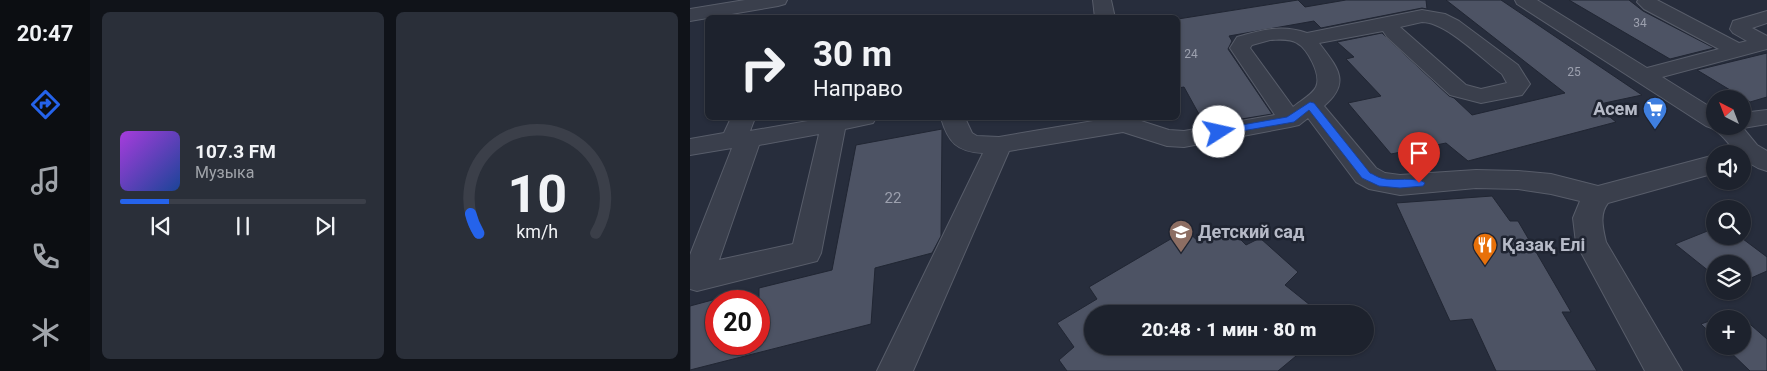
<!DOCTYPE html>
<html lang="ru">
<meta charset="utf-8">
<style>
:root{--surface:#1d222d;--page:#2a2f39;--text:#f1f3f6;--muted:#a0a4aa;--line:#3b3f49;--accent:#2563eb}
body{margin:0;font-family:Roboto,sans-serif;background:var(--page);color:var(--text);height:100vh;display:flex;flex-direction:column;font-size:19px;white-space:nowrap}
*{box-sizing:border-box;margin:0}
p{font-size:16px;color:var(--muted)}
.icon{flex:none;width:28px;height:28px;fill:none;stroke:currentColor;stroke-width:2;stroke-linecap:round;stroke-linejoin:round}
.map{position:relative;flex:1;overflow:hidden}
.side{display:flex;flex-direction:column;gap:12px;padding:12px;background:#101319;width:600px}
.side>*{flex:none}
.guide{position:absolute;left:15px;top:15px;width:475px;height:105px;border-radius:8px;box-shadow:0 1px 4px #0004,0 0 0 1px var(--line);background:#1d222d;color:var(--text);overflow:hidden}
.needle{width:32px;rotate:318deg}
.buttons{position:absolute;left:1016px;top:90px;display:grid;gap:10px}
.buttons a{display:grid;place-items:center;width:45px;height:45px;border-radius:50%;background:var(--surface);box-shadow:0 1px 4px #0004,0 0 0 1px var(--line);font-size:25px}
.speed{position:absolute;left:15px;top:290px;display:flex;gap:10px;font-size:25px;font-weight:700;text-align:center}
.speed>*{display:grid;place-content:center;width:65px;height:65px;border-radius:50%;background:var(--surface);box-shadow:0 1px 4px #0004,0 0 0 1px var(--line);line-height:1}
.speed .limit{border:8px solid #d22;background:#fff;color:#111}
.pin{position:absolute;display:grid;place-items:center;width:42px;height:42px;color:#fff;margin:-51px -21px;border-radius:50% 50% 50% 0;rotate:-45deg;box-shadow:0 0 5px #0007}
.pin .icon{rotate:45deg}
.me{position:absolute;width:55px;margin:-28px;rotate:80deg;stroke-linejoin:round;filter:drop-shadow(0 0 4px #0008)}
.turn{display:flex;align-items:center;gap:18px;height:105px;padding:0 25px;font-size:22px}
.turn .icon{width:65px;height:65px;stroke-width:2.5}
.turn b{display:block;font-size:35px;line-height:42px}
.side .card{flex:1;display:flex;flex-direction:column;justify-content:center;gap:8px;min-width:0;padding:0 18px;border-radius:8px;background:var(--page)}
.side .dial{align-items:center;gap:0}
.dial svg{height:130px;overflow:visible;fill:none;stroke:var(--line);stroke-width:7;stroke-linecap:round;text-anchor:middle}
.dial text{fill:var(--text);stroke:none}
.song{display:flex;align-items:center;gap:15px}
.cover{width:60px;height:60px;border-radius:8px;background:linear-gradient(135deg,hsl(280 70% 55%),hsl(220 70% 35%))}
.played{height:5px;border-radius:2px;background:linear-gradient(90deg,var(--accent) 20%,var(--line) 20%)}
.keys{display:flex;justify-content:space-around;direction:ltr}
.side .tiles{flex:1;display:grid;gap:12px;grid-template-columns:repeat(2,1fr)}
.trip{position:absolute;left:394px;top:305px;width:290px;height:50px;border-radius:25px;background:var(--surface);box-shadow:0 1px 4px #0004,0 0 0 1px var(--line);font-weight:800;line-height:50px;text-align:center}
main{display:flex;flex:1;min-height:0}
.tab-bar{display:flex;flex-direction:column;width:90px;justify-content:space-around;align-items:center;background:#0c0e12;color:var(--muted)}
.tab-bar .icon{width:35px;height:35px}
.tab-bar .on{color:var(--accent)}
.tab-bar b{font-size:22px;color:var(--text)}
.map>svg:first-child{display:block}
.building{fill:#4d5364;stroke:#212633}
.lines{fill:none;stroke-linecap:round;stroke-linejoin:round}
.minor-casing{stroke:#585d6a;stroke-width:2}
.minor{fill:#3a3f4c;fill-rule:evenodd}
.route{fill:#2563eb;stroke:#184099}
.labels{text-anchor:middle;stroke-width:5;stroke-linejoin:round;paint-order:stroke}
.far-number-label{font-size:12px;fill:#9ca0ae}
.number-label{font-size:15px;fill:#9ca0ae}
.poi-label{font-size:18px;font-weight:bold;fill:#b6bac7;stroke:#1f2431;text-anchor:start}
</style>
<main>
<nav class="tab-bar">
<b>20:47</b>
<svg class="icon on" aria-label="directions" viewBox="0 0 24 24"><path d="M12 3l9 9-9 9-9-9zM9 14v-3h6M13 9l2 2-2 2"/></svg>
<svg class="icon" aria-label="music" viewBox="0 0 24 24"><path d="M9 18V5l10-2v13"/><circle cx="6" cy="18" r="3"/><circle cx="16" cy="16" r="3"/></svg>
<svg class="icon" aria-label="phone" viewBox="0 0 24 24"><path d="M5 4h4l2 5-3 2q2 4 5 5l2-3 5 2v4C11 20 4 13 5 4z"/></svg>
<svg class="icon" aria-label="climate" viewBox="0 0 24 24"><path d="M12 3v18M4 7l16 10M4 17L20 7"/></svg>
</nav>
<section class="side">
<div class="tiles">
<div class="card">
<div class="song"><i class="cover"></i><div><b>107.3 FM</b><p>Музыка</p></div></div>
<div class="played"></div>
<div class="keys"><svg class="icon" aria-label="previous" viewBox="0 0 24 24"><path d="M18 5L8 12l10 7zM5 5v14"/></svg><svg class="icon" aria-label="pause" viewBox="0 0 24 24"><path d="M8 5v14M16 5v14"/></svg><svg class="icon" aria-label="next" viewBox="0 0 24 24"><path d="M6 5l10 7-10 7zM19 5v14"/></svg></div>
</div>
<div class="card dial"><svg viewBox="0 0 100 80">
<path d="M14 69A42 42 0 1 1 86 69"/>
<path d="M14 69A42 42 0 0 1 9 57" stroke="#2563eb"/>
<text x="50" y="56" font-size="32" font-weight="700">10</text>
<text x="50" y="72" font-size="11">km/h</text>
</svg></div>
</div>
</section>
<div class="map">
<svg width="1077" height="371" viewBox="0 0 1077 371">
<rect width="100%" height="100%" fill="#272d3c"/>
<path class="building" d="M 608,0 L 615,7 L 656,0 L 736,0 L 737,9 L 732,8 L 631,28 L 624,21 L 539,36 L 542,41 L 538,49 L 582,114 L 515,125 L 494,87 L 488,88 L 488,19 Z
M 756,0 L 811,0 L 952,95 L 905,105 L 926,122 L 778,161 L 756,143 L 701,154 L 658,103 L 691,96 L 656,59 L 664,57 L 647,42 L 692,33 L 759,96 L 764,98 L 782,115 L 875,93 Z
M 879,0 L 939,0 L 953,11 L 1024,48 L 980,59 Z
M 1077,53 L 1077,97 L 1060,102 L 1007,70 Z
M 252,129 L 251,236 L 242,253 L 185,268 L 181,324 L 0,370 L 0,306 L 26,299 L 26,344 L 69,344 L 69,288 L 142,270 L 166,145 Z
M 802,196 L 820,221 L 828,221 L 881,312 L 872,312 L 907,371 L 806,371 L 782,319 L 760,321 L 706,203 Z
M 536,225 L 556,245 L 570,238 L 608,272 L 595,285 L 620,305 L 607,314 L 402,314 L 402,346 L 618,346 L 588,371 L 377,371 L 369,360 L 384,347 L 367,323 L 407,299 L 399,287 L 496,230 L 510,243 Z
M 1025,228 L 1025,236 L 1049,236 L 1077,257 L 1077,271 L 1052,282 L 1052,264 L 1025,264 L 1025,276 L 985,244 Z
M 1046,312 L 1077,339 L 1077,371 L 1060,371 L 1034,346 L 1052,346 L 1052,319 L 1026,319 Z
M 1025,319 L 1025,338 L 1011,324 Z"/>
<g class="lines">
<defs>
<path id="minor" d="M 55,0 L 97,0 L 95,4 L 88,6 L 0,21 L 0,9 Z
M 403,0 L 421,0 L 425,18 L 405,18 Z
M 825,0 L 847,0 L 957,68 L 1029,49 L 954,9 L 947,2 L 948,0 L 967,0 L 1049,43 L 1057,41 L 1043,33 L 1040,29 L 1043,21 L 1077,11 L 1077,23 L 1062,28 L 1077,36 L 1077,49 L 972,77 L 1025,110 L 1025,126 L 1052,126 L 1052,113 L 1077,110 L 1077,124 L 1053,128 L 1067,145 L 1077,151 L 1077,171 L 1068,168 L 1052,159 L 1052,154 L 1047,154 C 1039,144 1029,129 1016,126 L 827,4 Z
M 732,10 L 755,14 L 769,21 L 828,65 L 840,84 L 832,95 L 791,103 L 760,95 L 697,37 L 693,31 L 629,43 C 647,67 662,82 634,106 L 686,168 L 695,173 L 710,175 L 786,170 L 828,171 L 861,174 L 908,186 L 1025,155 L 1025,173 L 918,203 C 909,214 913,229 916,242 L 992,371 L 955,371 L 886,243 L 883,218 L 890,201 L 861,194 L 828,189 L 786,188 L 710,195 L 679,189 L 666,182 L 618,118 L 609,125 L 600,127 L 494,147 L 477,146 L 433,132 L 319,151 L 223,371 L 187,371 L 293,153 C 267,152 258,142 251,118 L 275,118 L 282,133 L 287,136 L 309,137 L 421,118 L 445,118 L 445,119 L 479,130 L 494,131 L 585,115 L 540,48 L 547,37 C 571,30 592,24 617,33 ZM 732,22 C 756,22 792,59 812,74 L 817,83 L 791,89 L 776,85 L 710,27 ZM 580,40 C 588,40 599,38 607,43 C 617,48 632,75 626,87 C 622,95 610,101 603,107 L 560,48 L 562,45 Z
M 41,118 L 65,118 L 60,131 L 135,118 L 186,118 L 183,123 L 155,129 L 131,253 L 127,261 L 7,291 L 0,289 L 0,255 L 42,148 L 0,155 L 0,139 L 34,133 ZM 129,134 L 103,244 L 29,260 L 69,145 Z"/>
</defs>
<use href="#minor" class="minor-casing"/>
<use href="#minor" class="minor"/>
</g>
<path class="route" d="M 620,102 L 624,103 L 680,173 C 683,174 687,177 691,178 C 702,182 728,176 735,183 L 733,186 L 710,188 L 689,186 L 672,178 L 619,110 L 604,122 L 529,135 L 524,132 L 529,129 L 597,117 Z"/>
<defs>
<symbol id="supermarket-pin" viewBox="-11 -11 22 30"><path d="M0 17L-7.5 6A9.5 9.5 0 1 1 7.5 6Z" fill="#3f7fe0" stroke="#1f2431"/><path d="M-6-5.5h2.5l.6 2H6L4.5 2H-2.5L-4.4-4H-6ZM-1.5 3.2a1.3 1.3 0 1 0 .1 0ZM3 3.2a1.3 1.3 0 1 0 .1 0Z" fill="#fff"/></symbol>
<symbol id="school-pin" viewBox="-11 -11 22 30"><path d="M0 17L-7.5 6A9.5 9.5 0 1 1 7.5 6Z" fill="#8d6e63" stroke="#1f2431"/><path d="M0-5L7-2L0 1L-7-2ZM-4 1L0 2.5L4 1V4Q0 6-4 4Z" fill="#fff"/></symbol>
<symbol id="restaurant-pin" viewBox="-11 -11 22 30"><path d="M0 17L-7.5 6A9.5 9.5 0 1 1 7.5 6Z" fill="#e8710a" stroke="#1f2431"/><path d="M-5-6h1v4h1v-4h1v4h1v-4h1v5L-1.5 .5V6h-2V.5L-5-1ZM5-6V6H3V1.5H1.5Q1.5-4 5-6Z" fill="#fff"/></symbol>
</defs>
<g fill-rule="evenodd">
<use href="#supermarket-pin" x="951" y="95" width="28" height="38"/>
<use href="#school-pin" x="477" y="218" width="28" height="38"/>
<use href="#restaurant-pin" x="781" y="231" width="28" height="38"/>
</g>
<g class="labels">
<g class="far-number-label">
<text x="950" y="27">34</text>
<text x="501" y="58">24</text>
<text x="884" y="76">25</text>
</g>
<g class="number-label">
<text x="203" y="203">22</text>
</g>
<g class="poi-label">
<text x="948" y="115" text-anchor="end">Асем</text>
<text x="508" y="238">Детский сад</text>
<text x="812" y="251">Қазақ Елі</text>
</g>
</g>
</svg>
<div class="buttons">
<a><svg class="needle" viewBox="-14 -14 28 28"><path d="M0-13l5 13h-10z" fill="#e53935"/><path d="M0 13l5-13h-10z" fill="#a0a4aa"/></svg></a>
<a><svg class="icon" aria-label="sound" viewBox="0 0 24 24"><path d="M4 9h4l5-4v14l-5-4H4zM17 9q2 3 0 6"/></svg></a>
<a><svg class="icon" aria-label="search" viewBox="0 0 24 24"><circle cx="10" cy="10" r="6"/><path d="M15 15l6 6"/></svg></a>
<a><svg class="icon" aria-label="layers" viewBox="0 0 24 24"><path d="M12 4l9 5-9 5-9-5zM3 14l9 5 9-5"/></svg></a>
<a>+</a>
</div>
<div class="speed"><div class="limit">20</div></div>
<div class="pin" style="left:729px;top:183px;background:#d93025"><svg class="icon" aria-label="arrive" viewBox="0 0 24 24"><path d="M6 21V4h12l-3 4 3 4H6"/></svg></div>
<svg class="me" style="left:529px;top:132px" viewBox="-20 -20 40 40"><circle r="19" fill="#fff"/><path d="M0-13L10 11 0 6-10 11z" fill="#2563eb"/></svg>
<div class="trip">20:48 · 1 мин · 80 m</div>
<div class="guide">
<div class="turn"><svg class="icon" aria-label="right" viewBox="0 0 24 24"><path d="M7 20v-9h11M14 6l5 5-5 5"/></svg><div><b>30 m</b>Направо</div></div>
</div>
</div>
</main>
